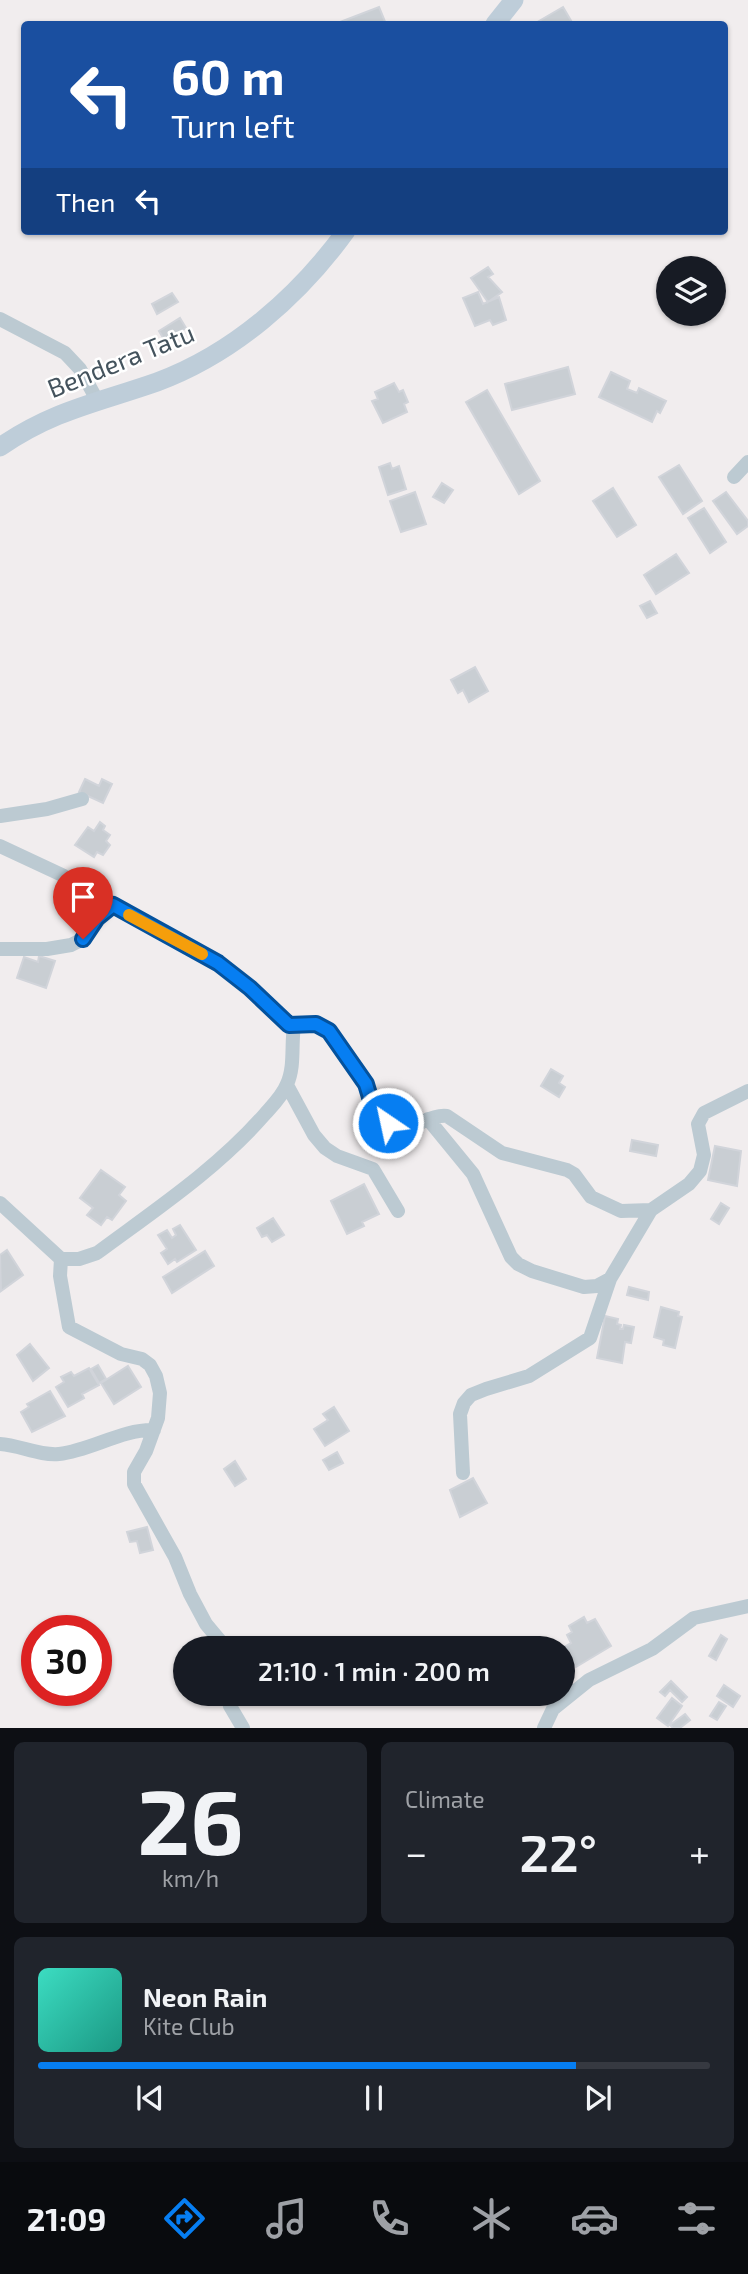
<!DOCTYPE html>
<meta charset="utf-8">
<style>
:root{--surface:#171b24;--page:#20242c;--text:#f1f3f6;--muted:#9ea1a6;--line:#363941;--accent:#067ef2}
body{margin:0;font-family:"Exo 2",sans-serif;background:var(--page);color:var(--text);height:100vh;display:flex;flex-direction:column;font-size:26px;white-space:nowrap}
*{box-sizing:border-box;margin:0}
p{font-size:23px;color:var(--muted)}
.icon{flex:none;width:38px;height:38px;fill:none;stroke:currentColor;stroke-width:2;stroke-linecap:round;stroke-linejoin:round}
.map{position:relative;height:1728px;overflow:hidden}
.details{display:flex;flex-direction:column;gap:14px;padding:14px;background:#0d0f14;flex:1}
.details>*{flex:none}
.banner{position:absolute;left:21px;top:21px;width:707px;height:214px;border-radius:7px;box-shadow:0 2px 5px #0004;background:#1a4fa0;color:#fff;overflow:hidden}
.fabs{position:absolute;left:656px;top:256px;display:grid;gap:14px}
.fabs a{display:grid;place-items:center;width:70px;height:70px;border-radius:50%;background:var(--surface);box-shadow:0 2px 5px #0004;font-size:35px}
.speed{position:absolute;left:21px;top:1615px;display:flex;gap:14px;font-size:35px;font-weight:700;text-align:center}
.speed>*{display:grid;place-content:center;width:91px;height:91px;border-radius:50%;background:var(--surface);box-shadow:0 2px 5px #0004;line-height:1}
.speed .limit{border:10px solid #d22;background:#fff;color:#111}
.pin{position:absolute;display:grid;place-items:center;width:60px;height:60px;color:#fff;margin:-72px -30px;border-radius:50% 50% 50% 0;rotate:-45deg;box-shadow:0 0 7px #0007}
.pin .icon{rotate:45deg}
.me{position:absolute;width:77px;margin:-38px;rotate:326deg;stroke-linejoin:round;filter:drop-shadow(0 0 5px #0008)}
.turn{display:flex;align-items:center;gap:24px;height:147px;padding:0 35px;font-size:32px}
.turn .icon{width:91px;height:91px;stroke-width:2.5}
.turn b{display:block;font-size:49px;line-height:60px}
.then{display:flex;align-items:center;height:66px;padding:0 35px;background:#0003;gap:14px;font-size:26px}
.big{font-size:52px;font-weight:600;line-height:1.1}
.details .tile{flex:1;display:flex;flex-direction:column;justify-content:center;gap:10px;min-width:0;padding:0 24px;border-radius:10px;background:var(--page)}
.details .dial{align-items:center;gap:0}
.dial b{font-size:91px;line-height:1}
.song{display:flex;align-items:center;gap:21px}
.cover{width:84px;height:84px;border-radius:10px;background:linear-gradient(135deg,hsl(170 70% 55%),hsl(170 70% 35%))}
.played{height:7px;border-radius:4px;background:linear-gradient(90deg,var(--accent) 80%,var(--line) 80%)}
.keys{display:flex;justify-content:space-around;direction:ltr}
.heat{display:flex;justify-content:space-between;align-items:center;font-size:38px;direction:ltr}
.details .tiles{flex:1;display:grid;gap:14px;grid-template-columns:1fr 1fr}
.tile:last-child{grid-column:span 2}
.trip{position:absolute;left:173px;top:1636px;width:402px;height:70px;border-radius:35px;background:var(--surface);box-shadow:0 2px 5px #0004;font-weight:600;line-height:70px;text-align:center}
.tab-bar{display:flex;height:112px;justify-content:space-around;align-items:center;background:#090b0e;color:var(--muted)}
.tab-bar .icon{width:49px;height:49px}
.tab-bar .on{color:var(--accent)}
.tab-bar b{font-size:32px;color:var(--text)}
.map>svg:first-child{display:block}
.building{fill:#c9ced3;stroke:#d1d4da;stroke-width:2}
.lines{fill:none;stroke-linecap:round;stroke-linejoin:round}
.minor{stroke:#bccad2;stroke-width:14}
.secondary{stroke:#becdd9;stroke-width:19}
.route-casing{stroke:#04529d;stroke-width:18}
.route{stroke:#067ef2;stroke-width:12}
.slow{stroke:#f59e0b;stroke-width:12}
.labels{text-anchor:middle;stroke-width:5;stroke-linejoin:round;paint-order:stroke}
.street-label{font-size:26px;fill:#44535d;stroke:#fff}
</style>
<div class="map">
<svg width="748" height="1728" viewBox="0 0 748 1728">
<rect width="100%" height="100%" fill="#f1edee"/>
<path class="building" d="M 379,7 L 386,24 L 335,24 Z
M 563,7 L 573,24 L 534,24 Z
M 488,267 L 493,274 L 488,277 L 502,292 L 488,302 L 471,278 Z
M 478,292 L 483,304 L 499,297 L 506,320 L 493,325 L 490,320 L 475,326 L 463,298 Z
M 172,293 L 178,302 L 157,314 L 152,304 Z
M 180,318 L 186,328 L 165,341 L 159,331 Z
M 568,367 L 575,394 L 512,410 L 505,384 Z
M 611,372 L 630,381 L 627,389 L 637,393 L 639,388 L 666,401 L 660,413 L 657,411 L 652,422 L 599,397 Z
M 394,383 L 399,392 L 403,390 L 408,402 L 404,404 L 407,412 L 383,423 L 372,401 L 378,399 L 375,392 Z
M 487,390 L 540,481 L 519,494 L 466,402 Z
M 390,463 L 392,469 L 399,466 L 406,489 L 388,495 L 379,467 Z
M 679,465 L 702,501 L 683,514 L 659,477 Z
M 442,483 L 453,490 L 444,503 L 433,497 Z
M 613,488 L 636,525 L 617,537 L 593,501 Z
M 415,492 L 426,524 L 401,532 L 390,501 Z
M 726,492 L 748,521 L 748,526 L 737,534 L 713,501 Z
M 704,508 L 726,542 L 710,553 L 688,518 Z
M 676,554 L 689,573 L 656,594 L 644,575 Z
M 650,601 L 657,613 L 647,618 L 640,606 Z
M 475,667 L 488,691 L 469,702 L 463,690 L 458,693 L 451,680 Z
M 85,779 L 99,786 L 102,779 L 112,784 L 103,803 L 79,792 Z
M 100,822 L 105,826 L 103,830 L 110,835 L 106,841 L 110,845 L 103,855 L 97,852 L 94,857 L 75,845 L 88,827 L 94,831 Z
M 39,956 L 55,961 L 46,988 L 17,978 L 24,957 L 38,962 Z
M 551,1069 L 563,1076 L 559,1083 L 565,1087 L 559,1097 L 541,1086 Z
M 632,1140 L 658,1145 L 656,1156 L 630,1151 Z
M 715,1146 L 741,1151 L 737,1186 L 708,1180 Z
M 101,1170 L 125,1187 L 119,1195 L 126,1201 L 112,1220 L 107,1217 L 101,1225 L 87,1215 L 93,1208 L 80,1198 Z
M 364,1184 L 379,1214 L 362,1222 L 364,1226 L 347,1234 L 331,1201 Z
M 721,1203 L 729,1208 L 719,1224 L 711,1219 Z
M 273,1218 L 284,1235 L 272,1242 L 267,1235 L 262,1237 L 257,1228 Z
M 180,1225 L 196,1250 L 177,1262 L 175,1259 L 168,1264 L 161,1253 L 167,1249 L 158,1235 L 167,1230 L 172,1238 L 176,1235 L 173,1229 Z
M 7,1250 L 23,1275 L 1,1291 L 0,1255 Z
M 205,1251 L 214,1266 L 172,1293 L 163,1277 Z
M 629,1287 L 649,1292 L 648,1300 L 627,1295 Z
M 661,1307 L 679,1312 L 678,1316 L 682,1317 L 675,1348 L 663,1345 L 664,1340 L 654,1337 Z
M 605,1316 L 618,1319 L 617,1324 L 621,1325 L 620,1329 L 623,1329 L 624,1325 L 634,1327 L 631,1343 L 625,1342 L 622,1363 L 597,1358 Z
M 30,1344 L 49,1368 L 33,1381 L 17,1355 Z
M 98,1365 L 106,1379 L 99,1383 L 91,1369 Z
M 128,1366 L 141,1387 L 114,1404 L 101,1383 Z
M 89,1368 L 99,1385 L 82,1394 L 84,1398 L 68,1407 L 56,1387 L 64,1382 L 61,1377 L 71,1372 L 74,1376 Z
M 50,1391 L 65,1416 L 32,1432 L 21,1412 L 29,1407 L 27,1404 Z
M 334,1407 L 349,1431 L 325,1446 L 314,1429 L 328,1420 L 323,1414 Z
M 337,1452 L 343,1463 L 329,1470 L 323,1460 Z
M 235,1461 L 246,1479 L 235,1486 L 224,1469 Z
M 473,1478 L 487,1503 L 460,1517 L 450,1490 Z
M 147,1527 L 153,1550 L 140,1553 L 137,1541 L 130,1542 L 127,1532 Z
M 584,1617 L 587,1623 L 595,1619 L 611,1646 L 576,1667 L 564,1647 L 571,1643 L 567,1635 L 572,1632 L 569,1626 Z
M 721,1635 L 727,1639 L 716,1660 L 709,1656 Z
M 671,1681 L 687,1697 L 682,1702 L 670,1690 L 665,1696 L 660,1692 Z
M 724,1685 L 740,1696 L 733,1707 L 717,1696 Z
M 672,1698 L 682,1706 L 668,1726 L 657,1718 Z
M 719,1702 L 726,1706 L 717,1720 L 710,1716 Z
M 685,1714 L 690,1720 L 680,1728 L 673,1728 L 670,1725 Z"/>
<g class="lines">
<path class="minor" d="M 0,319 L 65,353 L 80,369 L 97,400
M 734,477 L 748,462
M 0,816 L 47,809 L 82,799
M 0,846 L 62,875 L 135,919 L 182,942 L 218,963 L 250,988 L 289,1025 L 316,1024 L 329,1031 C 340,1048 352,1064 363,1081 C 373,1097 375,1124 399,1127 C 416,1129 430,1114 447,1116 L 502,1153 L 567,1170 L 574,1174 L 591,1197 L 621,1211 L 651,1210 L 689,1184 L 700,1171 L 704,1155 L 698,1124 L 704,1113 L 748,1091
M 0,949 L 47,949 L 71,945 L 83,939 L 97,918 L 113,905
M 287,1085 L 314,1135 L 325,1148 L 337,1156 L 373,1169 L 398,1211
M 428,1119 L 473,1174 L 511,1257 L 518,1264 L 532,1271 L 584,1287 L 597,1286 L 610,1279 L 651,1210
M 0,1203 L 61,1259 L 79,1259 L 97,1253 C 155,1210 217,1169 265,1114 C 273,1105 283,1095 287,1084 C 295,1067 291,1045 294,1026
M 61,1259 L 60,1276 L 69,1327 L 121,1354 L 142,1359 L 150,1365 L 156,1376 L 160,1393 L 158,1418 L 146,1451 L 134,1472 L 134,1484 L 175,1557 L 190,1594 L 206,1624 L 226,1648
M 0,1444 C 19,1445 40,1456 59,1454 C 92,1450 122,1429 154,1430
M 463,1473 L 460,1414 L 464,1403 L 471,1395 L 486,1389 L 529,1376 L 590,1338 L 610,1279
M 227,1694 L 230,1706 L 243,1728
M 544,1728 L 553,1709 L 589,1680 L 652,1649 L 694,1618 L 748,1606"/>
<path class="secondary" d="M 495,24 L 514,0
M 0,447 C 54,410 97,403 157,382 C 233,354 299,296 346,231"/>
</g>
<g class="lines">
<defs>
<path id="route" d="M 83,939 L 97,918 L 113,905 L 218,963 L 250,988 L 289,1025 L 316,1024 L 329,1031 L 366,1084 L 372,1104 L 388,1123"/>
</defs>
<use href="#route" class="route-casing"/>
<use href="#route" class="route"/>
<path class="slow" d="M 129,915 L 202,954"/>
</g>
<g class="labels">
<g class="street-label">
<text transform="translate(121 361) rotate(-22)" y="9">Bendera Tatu</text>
</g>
</g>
</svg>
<div class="fabs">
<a><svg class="icon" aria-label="layers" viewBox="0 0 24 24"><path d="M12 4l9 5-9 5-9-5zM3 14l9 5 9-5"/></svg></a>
</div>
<div class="speed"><div class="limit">30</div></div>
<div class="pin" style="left:83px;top:939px;background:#d93025"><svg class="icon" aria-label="arrive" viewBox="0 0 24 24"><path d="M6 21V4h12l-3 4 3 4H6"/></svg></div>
<svg class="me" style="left:388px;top:1123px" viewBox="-20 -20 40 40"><circle r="17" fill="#067ef2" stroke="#fff" stroke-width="3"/><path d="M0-11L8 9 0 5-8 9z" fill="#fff"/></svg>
<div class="trip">21:10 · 1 min · 200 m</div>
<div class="banner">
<div class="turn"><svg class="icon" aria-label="left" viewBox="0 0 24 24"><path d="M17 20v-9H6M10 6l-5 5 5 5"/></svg><div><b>60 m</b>Turn left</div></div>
<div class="then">Then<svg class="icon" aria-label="left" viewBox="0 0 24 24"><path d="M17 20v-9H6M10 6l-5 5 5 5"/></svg></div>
</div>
</div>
<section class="details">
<div class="tiles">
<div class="tile dial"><b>26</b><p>km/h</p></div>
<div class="tile"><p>Climate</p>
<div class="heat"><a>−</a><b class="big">22°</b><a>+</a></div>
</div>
<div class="tile">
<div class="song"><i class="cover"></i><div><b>Neon Rain</b><p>Kite Club</p></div></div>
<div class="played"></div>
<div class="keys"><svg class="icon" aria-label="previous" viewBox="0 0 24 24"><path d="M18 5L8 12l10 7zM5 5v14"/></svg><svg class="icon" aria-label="pause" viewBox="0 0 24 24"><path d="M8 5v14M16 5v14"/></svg><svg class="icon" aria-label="next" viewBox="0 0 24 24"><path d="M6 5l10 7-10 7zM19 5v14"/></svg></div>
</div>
</div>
</section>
<nav class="tab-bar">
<b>21:09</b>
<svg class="icon on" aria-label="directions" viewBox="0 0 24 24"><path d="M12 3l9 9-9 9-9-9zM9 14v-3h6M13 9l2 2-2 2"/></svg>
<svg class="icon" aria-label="music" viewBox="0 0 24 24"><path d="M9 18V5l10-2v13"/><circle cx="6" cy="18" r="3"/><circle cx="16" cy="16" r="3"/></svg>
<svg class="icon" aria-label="phone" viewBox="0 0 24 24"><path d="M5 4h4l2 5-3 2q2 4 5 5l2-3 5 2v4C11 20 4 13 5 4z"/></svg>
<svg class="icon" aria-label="climate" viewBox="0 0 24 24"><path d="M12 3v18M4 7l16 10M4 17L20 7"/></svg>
<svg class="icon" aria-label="car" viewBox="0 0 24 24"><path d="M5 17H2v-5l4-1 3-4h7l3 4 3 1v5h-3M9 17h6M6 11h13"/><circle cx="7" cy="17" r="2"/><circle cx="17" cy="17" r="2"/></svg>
<svg class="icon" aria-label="filters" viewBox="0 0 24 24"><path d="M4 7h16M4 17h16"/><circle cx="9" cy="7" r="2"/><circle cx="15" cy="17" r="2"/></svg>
</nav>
